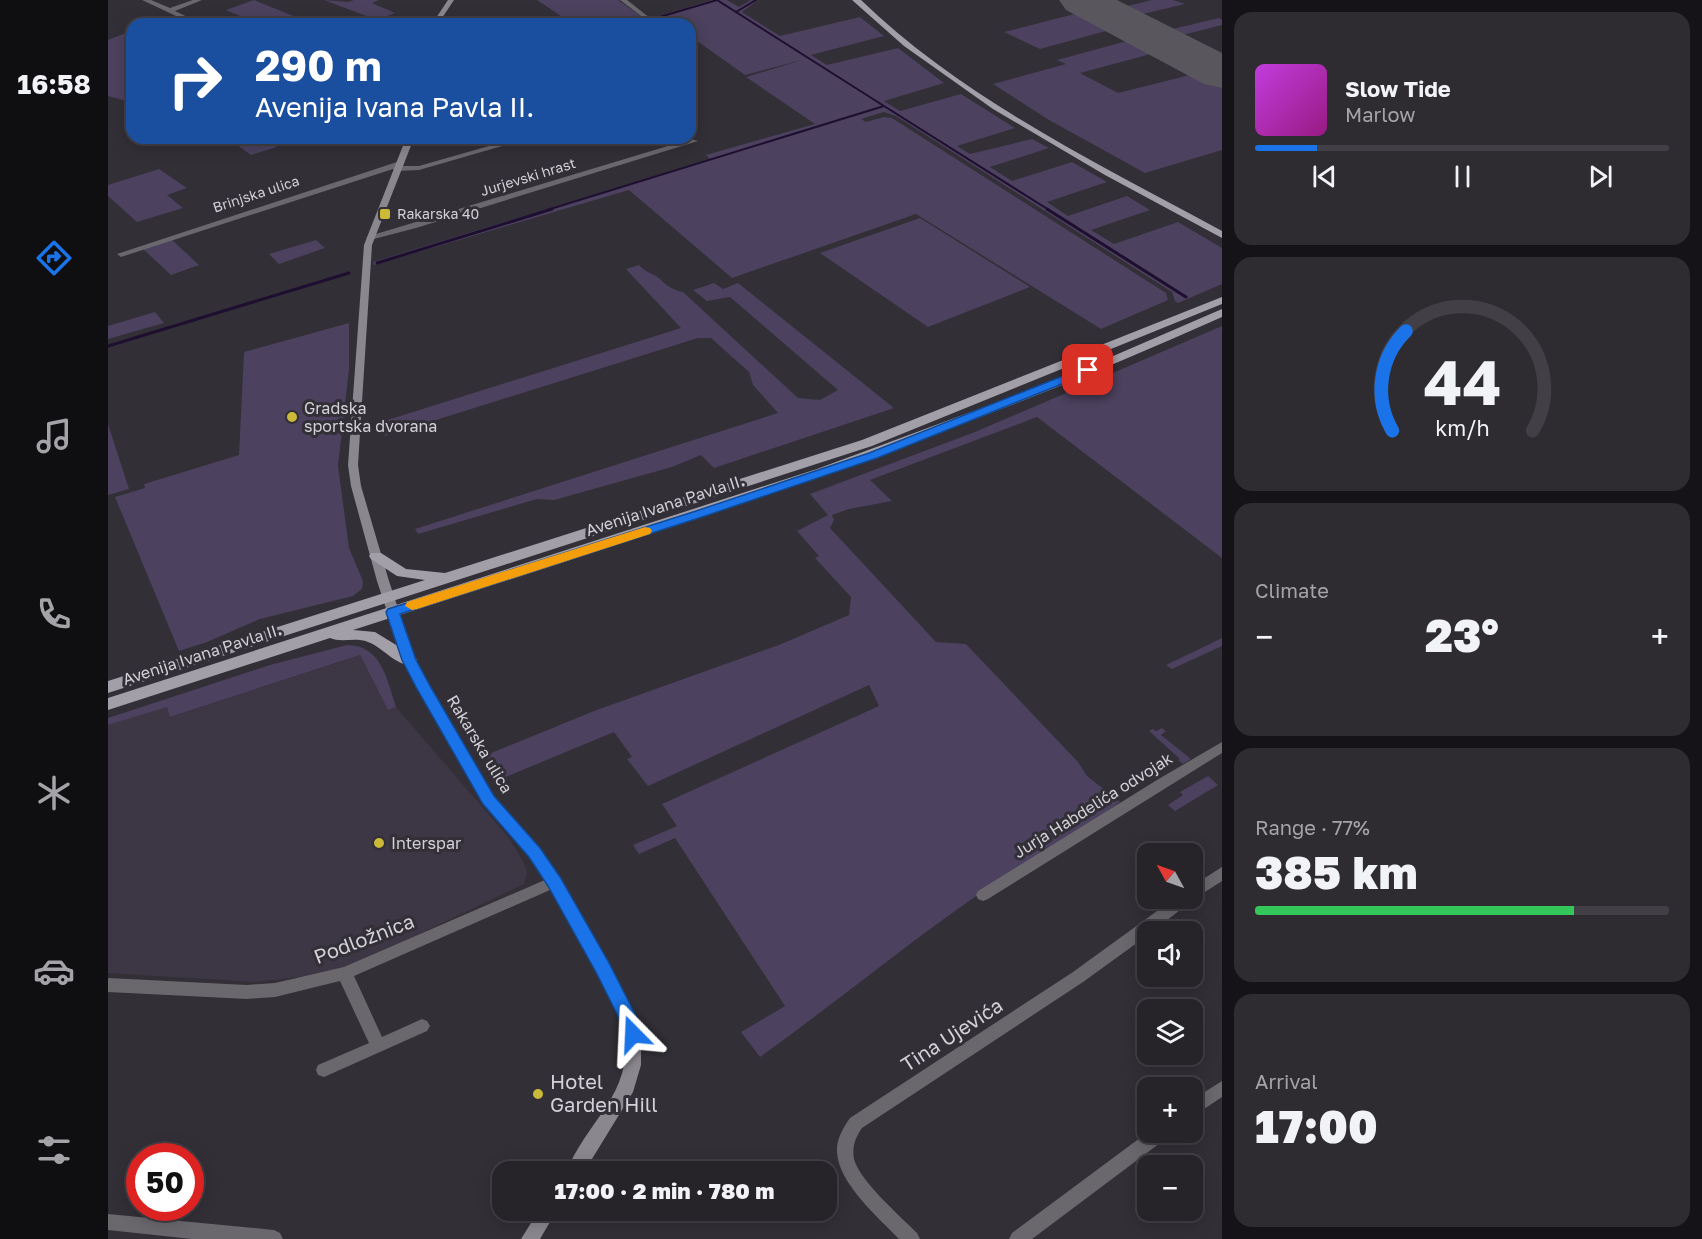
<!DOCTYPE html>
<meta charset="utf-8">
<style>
:root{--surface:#262329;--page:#2e2b31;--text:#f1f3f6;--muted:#a4a4a8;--line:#424046;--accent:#1a73e8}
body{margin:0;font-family:"Golos Text",sans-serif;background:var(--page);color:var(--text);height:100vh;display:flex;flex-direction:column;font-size:22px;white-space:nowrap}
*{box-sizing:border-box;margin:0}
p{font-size:20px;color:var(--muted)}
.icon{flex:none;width:33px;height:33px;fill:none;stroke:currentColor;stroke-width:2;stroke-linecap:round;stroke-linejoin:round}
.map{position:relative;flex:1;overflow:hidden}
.drawer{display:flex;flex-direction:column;gap:12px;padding:12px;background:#151317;width:480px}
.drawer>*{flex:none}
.banner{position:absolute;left:18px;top:18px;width:570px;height:126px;border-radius:18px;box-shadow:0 3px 15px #0003,0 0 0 2px var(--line);background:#1a4fa0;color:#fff;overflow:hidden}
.needle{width:39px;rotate:310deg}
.tools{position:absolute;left:1029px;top:843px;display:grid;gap:12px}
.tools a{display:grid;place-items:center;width:66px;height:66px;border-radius:12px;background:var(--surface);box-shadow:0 3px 15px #0003,0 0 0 2px var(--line);font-size:30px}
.speed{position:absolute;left:18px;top:1143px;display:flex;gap:12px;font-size:30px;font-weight:700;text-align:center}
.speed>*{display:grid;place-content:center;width:78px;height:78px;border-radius:50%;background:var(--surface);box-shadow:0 3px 15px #0003,0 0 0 2px var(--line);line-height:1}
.speed .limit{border:9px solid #d22;background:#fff;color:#111}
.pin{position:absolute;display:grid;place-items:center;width:51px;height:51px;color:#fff;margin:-26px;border-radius:12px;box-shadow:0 3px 9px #0006}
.me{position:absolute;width:66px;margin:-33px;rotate:339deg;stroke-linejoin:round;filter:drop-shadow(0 0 4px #0008)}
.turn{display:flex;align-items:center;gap:21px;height:126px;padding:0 30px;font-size:27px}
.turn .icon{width:78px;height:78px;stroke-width:2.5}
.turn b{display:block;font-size:42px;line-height:51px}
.big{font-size:45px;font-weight:800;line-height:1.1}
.drawer .card{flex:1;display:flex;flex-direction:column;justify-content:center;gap:9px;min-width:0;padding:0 21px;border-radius:18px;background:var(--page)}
.drawer .dial{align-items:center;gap:0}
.dial svg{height:156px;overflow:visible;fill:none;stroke:var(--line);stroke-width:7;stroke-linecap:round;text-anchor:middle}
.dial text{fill:var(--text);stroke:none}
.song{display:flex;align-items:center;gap:18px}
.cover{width:72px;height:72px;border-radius:9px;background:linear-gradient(135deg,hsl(290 70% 55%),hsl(310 70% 35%))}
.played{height:6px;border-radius:3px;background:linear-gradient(90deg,var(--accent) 15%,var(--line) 15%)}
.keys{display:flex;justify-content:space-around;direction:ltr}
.heat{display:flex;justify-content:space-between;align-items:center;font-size:33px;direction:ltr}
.charge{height:9px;border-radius:4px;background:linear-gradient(90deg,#34c759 77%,var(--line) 0)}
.trip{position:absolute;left:384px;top:1161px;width:345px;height:60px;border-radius:18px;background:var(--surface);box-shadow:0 3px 15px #0003,0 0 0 2px var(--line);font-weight:800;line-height:60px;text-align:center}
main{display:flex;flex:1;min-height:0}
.dock{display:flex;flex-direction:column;width:108px;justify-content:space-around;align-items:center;background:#0f0e10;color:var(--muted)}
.dock .icon{width:42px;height:42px}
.dock .current{color:var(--accent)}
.dock b{font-size:27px;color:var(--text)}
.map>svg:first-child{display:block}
.built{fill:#3c3645}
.green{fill:#4c415e}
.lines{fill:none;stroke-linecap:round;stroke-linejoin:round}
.stream-far1{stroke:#1e0e30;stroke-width:2}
.stream{stroke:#1e0e30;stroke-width:3}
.runway{fill:#59565e;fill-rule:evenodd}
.minor{fill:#6a686d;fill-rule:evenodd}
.secondary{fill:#8a878e;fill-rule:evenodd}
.primary{fill:#a29fa8;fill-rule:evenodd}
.route{fill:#1a73e8;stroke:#114b97;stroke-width:1.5}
.slow{fill:#f59e0b}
.poi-dot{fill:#cbba39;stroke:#322f37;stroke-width:2}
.labels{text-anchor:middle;stroke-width:6;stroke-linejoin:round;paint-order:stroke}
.far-street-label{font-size:14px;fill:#d3d1d7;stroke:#322f37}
.far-poi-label{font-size:14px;fill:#d3d1d7;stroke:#322f37;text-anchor:start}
.poi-label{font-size:16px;fill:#d3d1d7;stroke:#322f37;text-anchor:start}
.street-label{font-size:16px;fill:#d3d1d7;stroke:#322f37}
.near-street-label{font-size:20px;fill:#d3d1d7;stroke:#322f37}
.near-poi-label{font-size:20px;fill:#d3d1d7;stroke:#322f37;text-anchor:start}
</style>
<main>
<nav class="dock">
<b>16:58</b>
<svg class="icon current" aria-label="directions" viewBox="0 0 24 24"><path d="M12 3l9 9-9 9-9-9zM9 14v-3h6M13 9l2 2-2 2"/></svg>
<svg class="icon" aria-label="music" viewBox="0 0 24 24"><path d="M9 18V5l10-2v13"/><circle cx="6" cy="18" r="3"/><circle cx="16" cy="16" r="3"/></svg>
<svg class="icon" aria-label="phone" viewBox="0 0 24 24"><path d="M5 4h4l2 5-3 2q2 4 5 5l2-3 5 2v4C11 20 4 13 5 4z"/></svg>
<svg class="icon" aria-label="climate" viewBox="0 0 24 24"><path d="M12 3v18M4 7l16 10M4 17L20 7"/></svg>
<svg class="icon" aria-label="car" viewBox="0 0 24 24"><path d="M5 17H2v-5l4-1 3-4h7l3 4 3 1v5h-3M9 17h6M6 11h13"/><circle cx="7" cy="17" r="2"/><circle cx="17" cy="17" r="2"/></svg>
<svg class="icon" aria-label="filters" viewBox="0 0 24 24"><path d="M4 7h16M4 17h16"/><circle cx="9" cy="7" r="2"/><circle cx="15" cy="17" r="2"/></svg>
</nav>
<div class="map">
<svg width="1114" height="1239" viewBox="0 0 1114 1239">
<rect width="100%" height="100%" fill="#322f37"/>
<path class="built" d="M 252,655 L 280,710 L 288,707 L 401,838 L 416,863 L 419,873 L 416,884 L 251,963 L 220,974 L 146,982 L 0,973 L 0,725 L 59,706 L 63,717 Z"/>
<path class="green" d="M 146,0 L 205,24 L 151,24 L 118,10 Z
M 216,0 L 240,2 L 246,0 L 271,0 L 264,3 L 287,13 L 269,20 Z
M 429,0 L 510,0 L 534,17 L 531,19 L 535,23 L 465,24 Z
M 604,0 L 619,0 L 631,7 L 643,0 L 650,0 L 634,12 L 672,36 L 752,17 L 776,36 L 703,55 L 719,65 L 790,48 L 836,83 L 776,101 L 792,111 L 853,94 L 907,128 L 849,146 L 862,154 L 924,139 L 941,148 L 882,167 L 904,181 L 964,162 L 999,182 L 939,202 L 960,216 L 1019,196 L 1042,210 L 983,230 L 1006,244 L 1070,222 L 1114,248 L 1114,284 L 1070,303 L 1067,301 L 1064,292 L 788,116 L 776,112 L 753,119 L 758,122 L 776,117 L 784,118 L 1058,293 L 1060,300 L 993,329 L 808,214 L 624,278 L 521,190 L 266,265 L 265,262 L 602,159 L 598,155 L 707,124 L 638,77 L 694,60 L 637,75 L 582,36 L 582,24 L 565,24 L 556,18 L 550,19 L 547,17 Z
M 1044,0 L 1065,0 L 1077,4 L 1022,17 L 1007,9 Z
M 978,11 L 1009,28 L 932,49 L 896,32 Z
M 1111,18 L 1114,20 L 1114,25 L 1063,38 L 1052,32 Z
M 23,31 L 24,101 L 22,102 L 0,96 L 0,40 Z
M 1030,38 L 1054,51 L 972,73 L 1010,93 L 1094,72 L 1114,83 L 1114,150 L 1037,173 L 941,120 L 885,84 L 958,64 L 949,60 Z
M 151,138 L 156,138 L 169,147 L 143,155 L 129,145 Z
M 51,169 L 79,188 L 59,195 L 75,208 L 29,222 L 0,196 L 0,185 Z
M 812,218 L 922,287 L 820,327 L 712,253 Z
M 63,239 L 91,265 L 63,275 L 35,249 Z
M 208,240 L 217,248 L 171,264 L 161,254 Z
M 531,265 C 536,270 538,271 544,274 C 557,280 556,288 575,292 L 690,398 L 712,400 L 730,390 L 622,297 L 599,301 L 585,290 L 606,283 L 615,289 L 630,283 L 786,408 L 606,468 L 593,455 L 564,467 L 446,500 L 429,499 L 310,534 L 307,529 L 670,413 L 645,385 L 641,372 L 603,338 L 590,338 L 277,436 L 270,423 L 573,328 L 518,269 Z
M 47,312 L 56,323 L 0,339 L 0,326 Z
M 241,323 L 241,369 L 230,466 L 241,548 L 255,581 L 254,589 L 245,596 L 152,619 L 99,642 L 71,651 L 7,497 L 37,488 L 36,484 L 131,455 L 136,352 Z
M 1114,326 L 1114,558 L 929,417 L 762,480 L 784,501 L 741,509 L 724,515 L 726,520 L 722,528 L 828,642 L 858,644 L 970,762 L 979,776 L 1012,802 C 967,836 917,862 871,894 C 796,946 726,1004 652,1057 L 633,1032 L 677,1006 L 567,838 L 531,854 L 525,845 L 569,826 L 554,804 L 771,706 L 761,685 L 540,786 L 519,759 L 524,757 L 506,732 L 393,779 L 376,756 L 486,711 L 671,645 L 741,615 L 743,597 L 707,558 L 711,556 L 689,531 L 720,515 L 702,494 L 867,432 Z
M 0,424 L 21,489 L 0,495 Z
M 1114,638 L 1114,646 L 1064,669 L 1058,665 Z
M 239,645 C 274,645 279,680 288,707 L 280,710 L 252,655 L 62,717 L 59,707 L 0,725 L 0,718 L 162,665 Z
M 1054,728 L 1058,731 L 1053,735 L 1083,759 L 1075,764 L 1070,760 L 1072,759 L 1041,731 L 1045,729 L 1048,731 Z
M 1100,776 L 1110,785 L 1067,811 L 1060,805 L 1075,795 L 1072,792 Z"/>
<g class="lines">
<path class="stream-far1" d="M 628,12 L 648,0
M 548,18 L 609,0
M 776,106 L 941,210
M 439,210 L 776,106 L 609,0"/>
<path class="stream" d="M 939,209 L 1078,297
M 269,263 L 444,209
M 0,346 L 241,273"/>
<path class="runway" d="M 951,0 L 1009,0 L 1114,53 L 1114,88 L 1096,84 L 958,10 Z"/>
<path class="minor" d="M 34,0 L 43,0 L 62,8 L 85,0 L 94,0 L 67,11 L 94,24 L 85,24 Z
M 512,0 L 519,0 L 542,18 L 537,19 Z
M 409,138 L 422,138 L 311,170 L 289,171 L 285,169 L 16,256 L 13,257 L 9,254 L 289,162 L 295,162 L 296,164 L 293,166 L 311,166 Z
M 583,139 L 590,141 L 308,228 L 262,240 L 258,237 Z
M 1114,742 L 1114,753 L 880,899 L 875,901 L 870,899 L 868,895 L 870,891 L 1049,780 Z
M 1114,867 L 1114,881 L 1086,899 L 1044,932 L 1040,932 L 1040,935 L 975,982 L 754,1128 C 747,1138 744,1147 746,1159 C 751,1180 793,1217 809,1233 L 812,1239 L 791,1239 C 771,1218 730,1183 729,1152 C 728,1140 735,1128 742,1118 L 965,972 L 1067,898 L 1084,898 L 1084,886 Z
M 446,876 L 451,878 L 453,882 L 451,886 L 246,976 L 274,1037 L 314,1019 L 319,1021 L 322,1026 L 319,1031 L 216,1077 L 210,1075 L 208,1070 L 210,1065 L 261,1043 L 232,981 L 167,997 L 139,999 L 0,992 L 0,978 L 139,985 L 167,983 L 236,967 Z
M 1114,1081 L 1114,1097 L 1084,1117 L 1084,1100 Z
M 1040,1132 L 1062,1132 L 1060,1137 L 924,1239 L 901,1239 L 904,1233 Z
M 0,1214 L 166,1230 L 172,1233 L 175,1239 L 84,1239 L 0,1230 Z"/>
<path class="secondary" d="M 340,0 L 346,0 L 330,24 L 324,24 Z
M 298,138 L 306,138 L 264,245 L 250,465 L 253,486 L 281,581 L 307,660 L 385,796 L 432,848 L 451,878 L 500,963 L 527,1015 L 533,1034 L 533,1065 L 525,1092 L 476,1172 L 458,1172 C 483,1113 534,1089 512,1016 L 441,886 L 422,856 L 375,804 L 295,660 L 269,581 L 243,486 L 240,465 L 256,245 Z
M 431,1210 L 449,1210 L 432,1239 L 413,1239 Z"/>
<path class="primary" d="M 744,0 L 753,0 C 854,98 991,164 1114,231 L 1114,238 L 997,175 L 885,109 L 796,46 Z
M 1114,297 L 1114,304 L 764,446 L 0,693 L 0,681 L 317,580 L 289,576 L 263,559 L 261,556 L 263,553 L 273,553 L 298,569 L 337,573 L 754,440 Z
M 1114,309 L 1114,317 C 832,444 538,536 245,630 L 267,632 L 306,656 L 309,660 L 306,664 C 290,669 275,647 260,642 C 248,637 233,643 222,638 L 0,710 L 0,698 L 709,469 L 952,379 Z"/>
</g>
<path class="route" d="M 980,366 L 986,370 L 984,372 L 769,458 L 597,516 L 292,614 L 308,660 L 322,686 L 386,796 L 432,848 L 452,877 L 501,963 L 528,1016 L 534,1034 L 531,1039 L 525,1042 L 519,1039 L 510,1016 L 489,974 L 440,886 L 421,857 L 375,804 L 308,687 L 294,660 L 278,612 L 280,609 L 588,511 L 761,453 Z"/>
<path class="slow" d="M 537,527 L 542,528 L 544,531 L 542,534 L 309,609 L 304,610 L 297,606 L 299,602 Z"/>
<g class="poi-dot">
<rect x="271" y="208" width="12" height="12" rx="3"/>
<circle cx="184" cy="417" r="6"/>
<circle cx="271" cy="843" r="6"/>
<circle cx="430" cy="1094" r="6"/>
</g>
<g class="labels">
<g class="far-street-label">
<text transform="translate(420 177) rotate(-17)" y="5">Jurjevski hrast</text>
<text transform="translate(148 194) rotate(-18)" y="5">Brinjska ulica</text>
</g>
<g class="far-poi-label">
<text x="289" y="219">Rakarska 40</text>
</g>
<g class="poi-label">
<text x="196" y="414">Gradska<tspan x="196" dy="18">sportska dvorana</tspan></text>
<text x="283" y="849">Interspar</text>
</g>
<g class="street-label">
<text transform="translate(557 505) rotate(-18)" y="6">Avenija Ivana Pavla II.</text>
<text transform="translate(94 654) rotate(-18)" y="6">Avenija Ivana Pavla II.</text>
<text transform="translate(372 744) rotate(59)" y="6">Rakarska ulica</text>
<text transform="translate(985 805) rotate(-32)" y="6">Jurja Habdelića odvojak</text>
</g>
<g class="near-street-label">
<text transform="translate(256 939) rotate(-21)" y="7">Podložnica</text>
<text transform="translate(844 1035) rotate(-33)" y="7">Tina Ujevića</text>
</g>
<g class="near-poi-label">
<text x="442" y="1089">Hotel<tspan x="442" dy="23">Garden Hill</tspan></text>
</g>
</g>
</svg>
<div class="tools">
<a><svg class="needle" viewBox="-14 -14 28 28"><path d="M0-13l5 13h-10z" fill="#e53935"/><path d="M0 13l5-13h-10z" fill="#a4a4a8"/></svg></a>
<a><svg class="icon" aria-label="sound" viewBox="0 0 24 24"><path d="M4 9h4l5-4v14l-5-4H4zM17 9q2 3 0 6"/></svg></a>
<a><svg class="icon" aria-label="layers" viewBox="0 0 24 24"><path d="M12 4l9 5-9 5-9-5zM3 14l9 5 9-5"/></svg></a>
<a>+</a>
<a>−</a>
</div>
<div class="speed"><div class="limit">50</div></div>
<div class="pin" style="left:980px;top:370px;background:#d93025"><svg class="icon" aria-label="arrive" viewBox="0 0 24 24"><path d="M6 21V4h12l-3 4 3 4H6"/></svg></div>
<svg class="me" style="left:525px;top:1034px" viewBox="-20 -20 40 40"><path d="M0-17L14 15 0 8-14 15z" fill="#1a73e8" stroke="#fff" stroke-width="4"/></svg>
<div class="trip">17:00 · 2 min · 780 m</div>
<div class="banner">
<div class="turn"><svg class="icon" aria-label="right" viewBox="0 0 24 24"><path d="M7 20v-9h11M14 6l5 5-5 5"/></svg><div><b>290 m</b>Avenija Ivana Pavla II.</div></div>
</div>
</div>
<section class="drawer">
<div class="card">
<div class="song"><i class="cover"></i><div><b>Slow Tide</b><p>Marlow</p></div></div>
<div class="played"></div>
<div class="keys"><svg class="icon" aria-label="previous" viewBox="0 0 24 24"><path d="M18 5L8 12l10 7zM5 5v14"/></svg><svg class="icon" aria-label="pause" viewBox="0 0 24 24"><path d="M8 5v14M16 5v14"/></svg><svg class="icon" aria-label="next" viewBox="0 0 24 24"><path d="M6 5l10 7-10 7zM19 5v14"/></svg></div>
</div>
<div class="card dial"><svg viewBox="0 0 100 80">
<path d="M14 69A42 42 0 1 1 86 69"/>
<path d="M14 69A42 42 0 0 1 21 18" stroke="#1a73e8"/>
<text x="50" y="56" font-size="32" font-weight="700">44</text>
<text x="50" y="72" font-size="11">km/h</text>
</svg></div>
<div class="card"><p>Climate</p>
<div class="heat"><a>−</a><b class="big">23°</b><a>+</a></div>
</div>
<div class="card"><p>Range · 77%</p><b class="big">385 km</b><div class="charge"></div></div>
<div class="card"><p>Arrival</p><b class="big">17:00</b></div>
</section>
</main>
